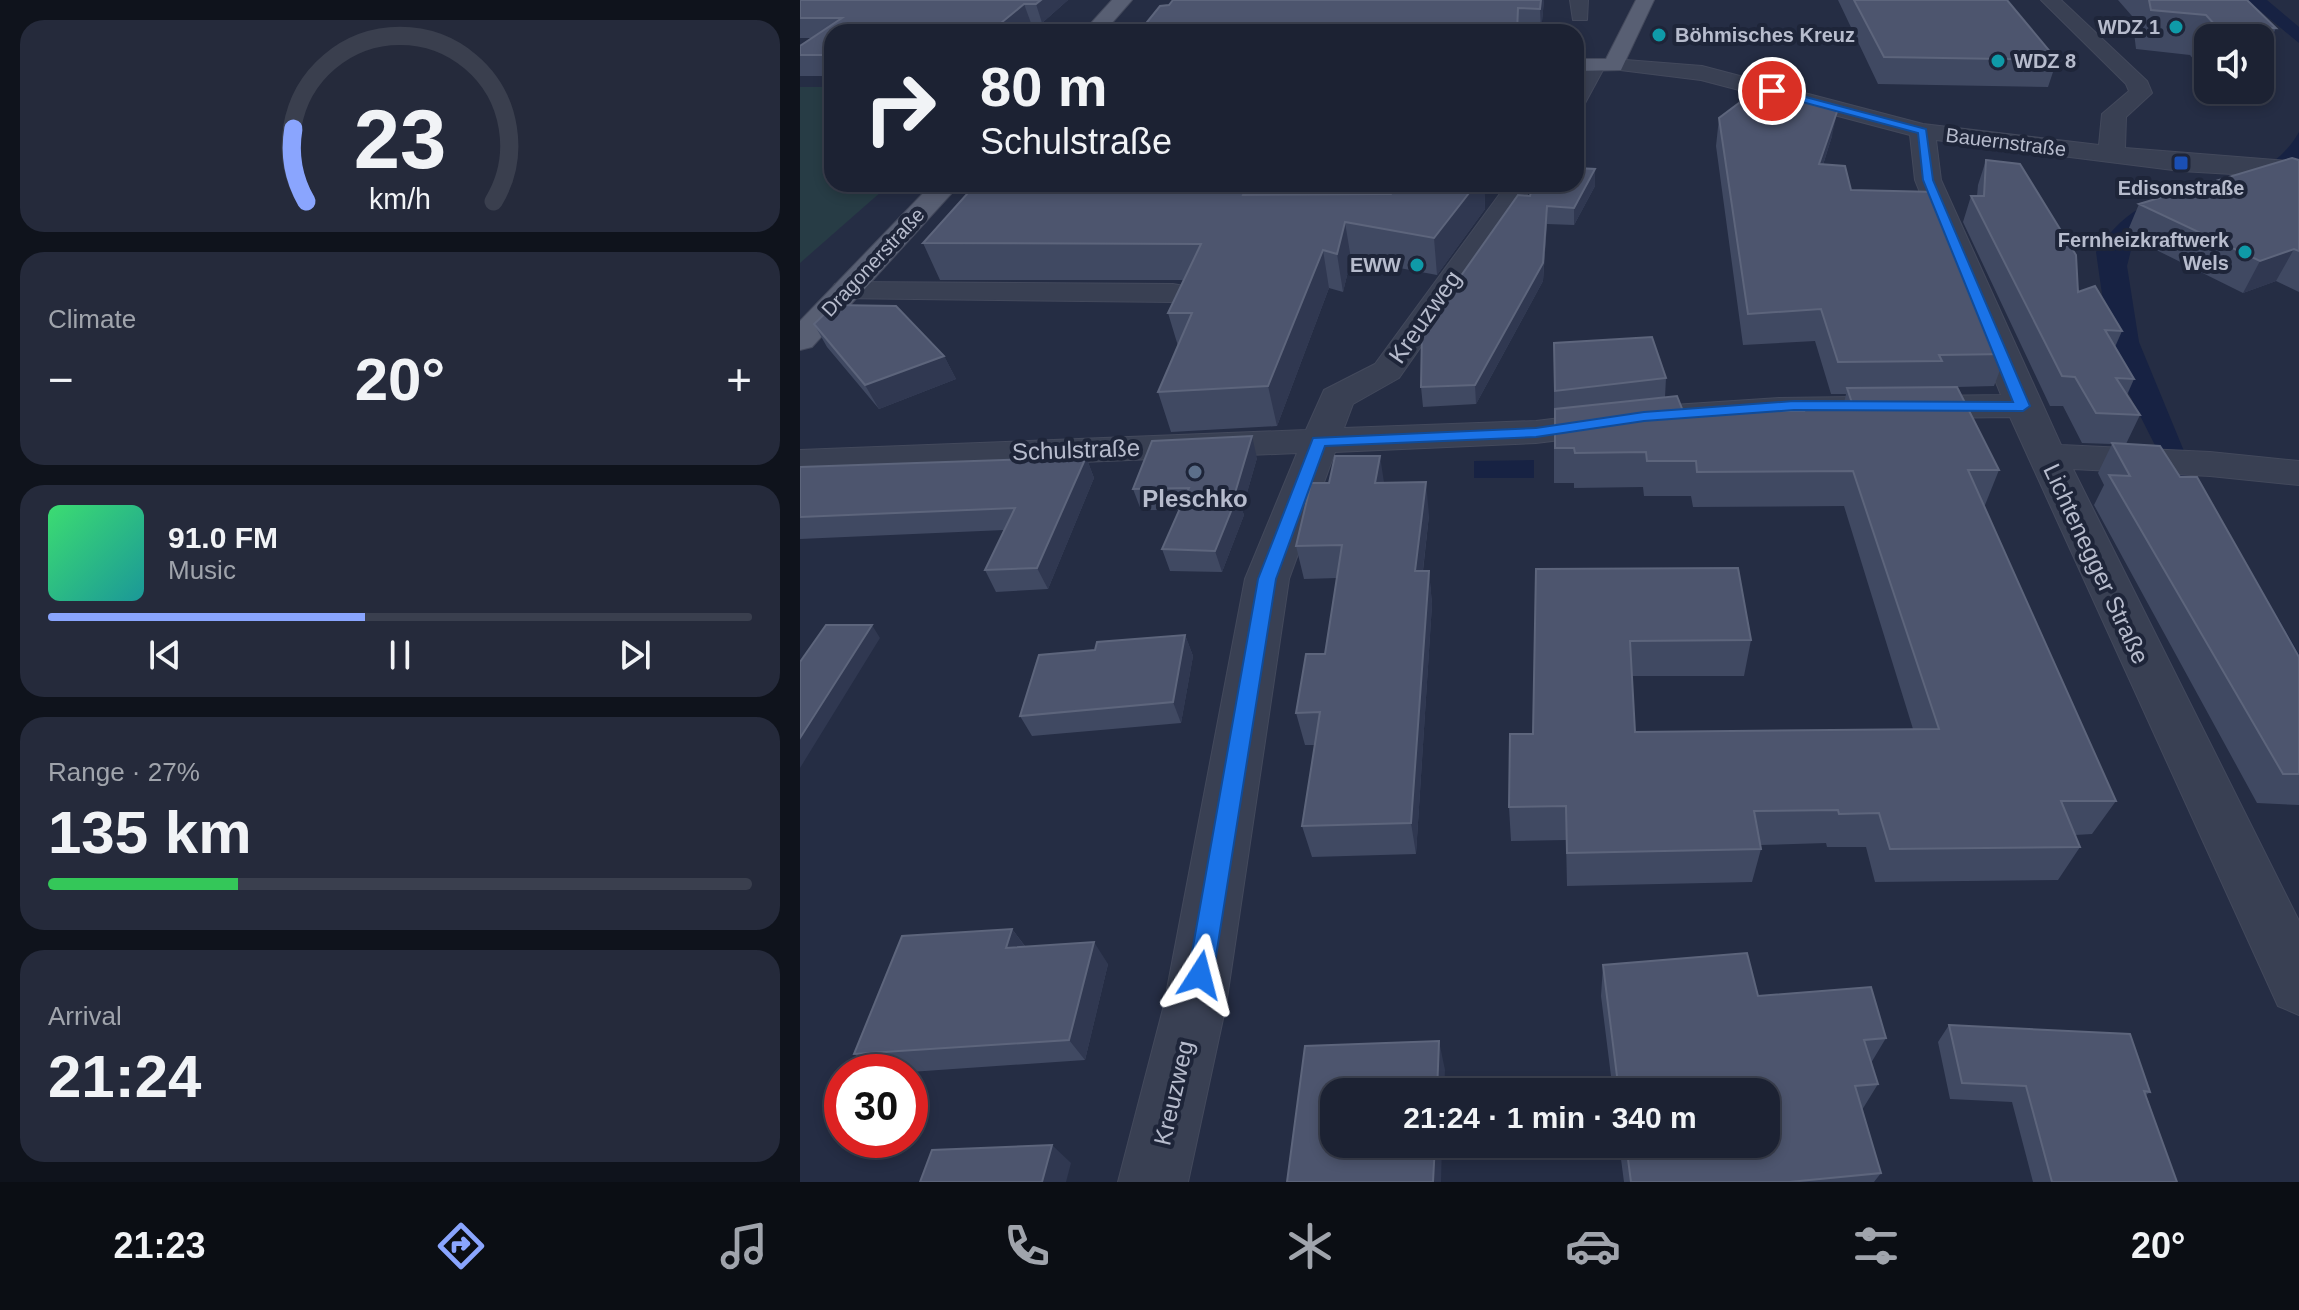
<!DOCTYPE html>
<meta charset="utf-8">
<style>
:root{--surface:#1c2233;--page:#252a3b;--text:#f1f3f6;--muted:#a0a4ac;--line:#3a3f4e;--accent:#8aa5fe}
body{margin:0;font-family:Helvetica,sans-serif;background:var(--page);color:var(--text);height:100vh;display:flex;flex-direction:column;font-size:30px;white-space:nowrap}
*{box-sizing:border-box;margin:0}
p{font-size:26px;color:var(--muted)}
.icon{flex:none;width:44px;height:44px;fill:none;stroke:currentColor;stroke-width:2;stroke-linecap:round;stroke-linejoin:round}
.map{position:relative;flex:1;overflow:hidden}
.panel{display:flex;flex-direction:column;gap:20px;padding:20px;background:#0f131c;width:800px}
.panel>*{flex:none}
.guide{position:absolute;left:24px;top:24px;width:760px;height:168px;border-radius:24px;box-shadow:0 4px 12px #0003,0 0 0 2px var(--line);background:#1c2233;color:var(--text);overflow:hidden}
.tools{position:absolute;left:1394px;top:24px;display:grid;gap:16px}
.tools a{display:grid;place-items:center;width:80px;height:80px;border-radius:16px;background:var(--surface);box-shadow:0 4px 12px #0003,0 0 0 2px var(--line);font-size:40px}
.speed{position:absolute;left:24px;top:1054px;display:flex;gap:16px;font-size:40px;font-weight:700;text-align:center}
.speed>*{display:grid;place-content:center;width:104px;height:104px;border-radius:50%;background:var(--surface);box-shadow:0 4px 12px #0003,0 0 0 2px var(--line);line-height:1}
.speed .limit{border:12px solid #d22;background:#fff;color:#111}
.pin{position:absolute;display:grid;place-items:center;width:68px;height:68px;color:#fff;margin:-34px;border:4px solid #fff;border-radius:50%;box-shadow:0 2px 8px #0007}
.me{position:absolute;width:88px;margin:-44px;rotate:9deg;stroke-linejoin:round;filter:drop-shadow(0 0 6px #0008)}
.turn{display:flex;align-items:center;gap:28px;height:168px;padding:0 24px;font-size:36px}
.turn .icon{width:104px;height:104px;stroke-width:2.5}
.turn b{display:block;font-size:56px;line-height:68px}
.big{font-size:60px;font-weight:700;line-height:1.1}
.panel .widget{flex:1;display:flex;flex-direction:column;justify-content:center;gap:12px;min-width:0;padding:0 28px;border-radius:24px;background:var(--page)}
.panel .dial{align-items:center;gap:0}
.dial svg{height:208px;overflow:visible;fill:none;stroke:var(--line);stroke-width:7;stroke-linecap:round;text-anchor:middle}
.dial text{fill:var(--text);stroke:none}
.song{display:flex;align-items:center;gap:24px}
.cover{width:96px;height:96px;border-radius:12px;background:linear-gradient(135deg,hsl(140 70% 55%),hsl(180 70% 35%))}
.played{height:8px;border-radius:4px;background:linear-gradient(90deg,var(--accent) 45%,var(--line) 45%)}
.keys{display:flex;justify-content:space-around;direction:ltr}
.heat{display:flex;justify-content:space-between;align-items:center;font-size:44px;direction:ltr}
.charge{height:12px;border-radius:6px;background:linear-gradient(90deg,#34c759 27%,var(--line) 0)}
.trip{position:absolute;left:520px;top:1078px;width:460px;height:80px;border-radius:24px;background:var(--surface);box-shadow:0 4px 12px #0003,0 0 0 2px var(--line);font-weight:700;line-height:80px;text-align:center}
.tabs{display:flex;height:128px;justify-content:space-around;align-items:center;background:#0b0e14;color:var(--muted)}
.tabs .icon{width:56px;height:56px}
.tabs .active{color:var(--accent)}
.tabs b{font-size:36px;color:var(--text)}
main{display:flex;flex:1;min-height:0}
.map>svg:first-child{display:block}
.green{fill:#273c45}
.water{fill:#172243}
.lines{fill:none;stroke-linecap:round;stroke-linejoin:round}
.minor-casing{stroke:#43495c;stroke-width:2}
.major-casing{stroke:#43495c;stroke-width:2}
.minor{fill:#394053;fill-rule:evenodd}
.major{fill:#585f73;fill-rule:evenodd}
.wall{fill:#404962}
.shaded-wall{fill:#303851}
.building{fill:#4d556e;stroke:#5d657c;stroke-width:2}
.route{fill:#1a73e8;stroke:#114b97;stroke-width:2}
.culture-dot{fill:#0f9aa8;stroke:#1e2539;stroke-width:3}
.transit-dot{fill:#1a4fb4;stroke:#1e2539;stroke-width:3}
.service-dot{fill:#5c6f8a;stroke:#1e2539;stroke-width:3}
.labels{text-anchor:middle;stroke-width:8;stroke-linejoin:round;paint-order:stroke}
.far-poi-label{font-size:20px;font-weight:bold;fill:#b7bccd;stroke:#1e2539;text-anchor:end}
.far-street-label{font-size:20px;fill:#b7bccd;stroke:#1e2539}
.street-label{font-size:24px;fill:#b7bccd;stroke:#1e2539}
.poi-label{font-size:24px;font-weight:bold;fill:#b7bccd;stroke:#1e2539}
</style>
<main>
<section class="panel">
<div class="widget dial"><svg viewBox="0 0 100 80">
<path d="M14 69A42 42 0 1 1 86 69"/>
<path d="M14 69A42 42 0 0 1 9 41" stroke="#8aa5fe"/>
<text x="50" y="56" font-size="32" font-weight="700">23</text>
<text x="50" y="72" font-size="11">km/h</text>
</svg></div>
<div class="widget"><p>Climate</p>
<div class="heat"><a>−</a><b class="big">20°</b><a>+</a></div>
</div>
<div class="widget">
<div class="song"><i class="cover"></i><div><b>91.0 FM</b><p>Music</p></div></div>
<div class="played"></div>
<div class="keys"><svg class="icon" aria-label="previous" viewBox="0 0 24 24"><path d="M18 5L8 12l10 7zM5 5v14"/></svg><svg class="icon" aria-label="pause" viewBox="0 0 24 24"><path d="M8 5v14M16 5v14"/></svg><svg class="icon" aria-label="next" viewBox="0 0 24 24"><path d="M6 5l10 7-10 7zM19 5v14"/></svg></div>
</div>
<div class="widget"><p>Range · 27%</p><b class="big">135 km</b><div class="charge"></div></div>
<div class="widget"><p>Arrival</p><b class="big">21:24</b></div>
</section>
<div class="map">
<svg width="1499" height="1182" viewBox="0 0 1499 1182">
<rect width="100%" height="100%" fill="#252d44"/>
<path class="green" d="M 0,87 L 32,87 L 32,184 L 90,184 L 0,263 Z"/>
<path class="water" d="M 1447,0 L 1467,0 L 1499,27 L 1499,43 Z
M 1499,132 L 1499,172 L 1353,229 L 1332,246 L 1327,266 L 1339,342 L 1391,468 L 1499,654 L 1499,730 L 1320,376 L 1305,315 L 1296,252 C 1308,234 1321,219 1340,208 C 1393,179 1465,193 1499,132 Z
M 734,460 L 734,478 L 674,478 L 674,461 Z"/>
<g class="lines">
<defs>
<path id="minor" d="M 770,0 L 788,0 L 787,20 L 773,20 Z
M 1241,0 L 1261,0 L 1347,81 L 1352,93 L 1326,117 L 1325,148 L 1499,162 L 1499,178 L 1381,171 L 1136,140 L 1141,180 L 1261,445 L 1410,452 L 1499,461 L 1499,485 L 1410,476 L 1273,469 L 1499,921 L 1499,1015 L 1478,1006 L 1210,417 L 979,420 L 858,428 L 736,443 L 535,452 L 489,579 L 426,1005 L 388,1182 L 318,1182 L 364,1005 L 445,579 L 497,453 L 0,474 L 0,450 L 506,430 L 524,390 L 575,364 L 707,184 L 734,184 L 599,378 L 553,404 L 544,428 L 736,421 L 858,406 L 979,398 L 1201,395 L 1115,180 L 1110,135 L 901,80 L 804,68 L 784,105 L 776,107 L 776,80 L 787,60 L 804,62 L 813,59 L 902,66 L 1123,124 L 1299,145 L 1302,114 L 1329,91 L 1326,84 Z
M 46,282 L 373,284 L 384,286 L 389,293 L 384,300 L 373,302 L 35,298 L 30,291 L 35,284 Z"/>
<path id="major" d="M 312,0 L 332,0 L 304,32 L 283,32 Z
M 836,0 L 854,0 L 821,70 L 776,71 L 776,59 L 806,59 Z
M 132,184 L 160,184 L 12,347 L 0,350 L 0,321 Z"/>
</defs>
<use href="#minor" class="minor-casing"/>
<use href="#major" class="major-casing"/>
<use href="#minor" class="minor"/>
<use href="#major" class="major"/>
</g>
<path class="wall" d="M 0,0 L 268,0 L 242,23 L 32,32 L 32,76 L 0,76 L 0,46 L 12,38 L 0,38 Z
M 373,0 L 744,0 L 741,32 L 339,32 Z
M 1038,0 L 1207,0 L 1257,60 L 1248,87 L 1078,84 Z
M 1318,0 L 1447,0 L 1476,28 L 1460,63 L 1460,38 L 1408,38 L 1408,66 L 1398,65 L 1390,55 L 1336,49 L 1332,16 Z
M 919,118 L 1032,136 L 1023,165 L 1051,190 L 1206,354 L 1194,386 L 1157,387 L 1199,470 L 1185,505 L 1183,505 L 1316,801 L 1292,834 L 1275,835 L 1280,847 L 1258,880 L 1075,882 L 1066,847 L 1027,847 L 1026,843 L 960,845 L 961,849 L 952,882 L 767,886 L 766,840 L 711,841 L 709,807 L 733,734 L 736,569 L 951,640 L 944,676 L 832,676 L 835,732 L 1113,729 L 1044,506 L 893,507 L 891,496 L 844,496 L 843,487 L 774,488 L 774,483 L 754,483 L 754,343 L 866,378 L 865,397 L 883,411 L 1000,411 L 1002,404 L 1044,403 L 1046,394 L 1031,394 L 1015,341 L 943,345 L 916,146 Z
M 1186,160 L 1278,292 L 1322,331 L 1315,347 L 1334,379 L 1327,395 L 1340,415 L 1326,444 L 1499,657 L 1499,805 L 1457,803 L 1294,505 L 1304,485 L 1298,473 L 1312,444 L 1282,443 L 1263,406 L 1250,406 L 1163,222 L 1171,196 L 1177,196 L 1178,185 Z
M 1499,160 L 1499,292 L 1476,281 L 1443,293 L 1326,235 L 1339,204 Z
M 598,184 L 684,184 L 685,209 L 637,275 L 551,259 L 543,292 L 529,288 L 477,426 L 371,432 L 358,392 L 378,346 L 368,313 L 383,280 L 140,280 L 123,243 L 469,189 L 467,195 L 591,194 Z
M 795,186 L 774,225 L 747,224 L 743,281 L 676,404 L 623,407 L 621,387 L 730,196 Z
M 14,324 L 144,356 L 156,379 L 79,409 L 27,347 Z
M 286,457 L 294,478 L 248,589 L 196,592 L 185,570 L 204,530 L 0,539 L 0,467 Z
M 457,458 L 442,510 L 444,515 L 422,572 L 370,571 L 362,549 L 379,510 L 341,510 L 333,489 Z
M 584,483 L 629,515 L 623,571 L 629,571 L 632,604 L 616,854 L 512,857 L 502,826 L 515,745 L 505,745 L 496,713 L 525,654 L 537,578 L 504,579 L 496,546 Z
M 385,635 L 393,656 L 381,723 L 232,736 L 220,716 L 295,650 Z
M 212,929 L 225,946 L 308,964 L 285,1060 L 110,1072 L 76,1072 L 54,1054 Z
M 803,965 L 958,996 L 1086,1038 L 1071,1063 L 1078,1084 L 1062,1110 L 1081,1173 L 1074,1182 L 824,1182 L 819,1144 L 966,1144 L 966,1092 L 813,1092 L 801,996 Z
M 1149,1025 L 1350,1092 L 1346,1095 L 1377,1182 L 1233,1182 L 1212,1102 L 1150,1099 L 1138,1042 Z"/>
<path class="shaded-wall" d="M 241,0 L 268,0 L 242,23 L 236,4 Z
M 741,0 L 744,0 L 741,32 L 740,9 Z
M 224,4 L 231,23 L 221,32 L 190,32 Z
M 1038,109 L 1032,136 L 1014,193 L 1019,164 Z
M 795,169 L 795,186 L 774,225 L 774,208 Z
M 448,184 L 469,184 L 469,189 L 451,231 L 443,195 Z
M 676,184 L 684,184 L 685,209 L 637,275 L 634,238 Z
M 747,206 L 743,281 L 676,404 L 675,385 Z
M 545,222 L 551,259 L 543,292 L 537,254 Z
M 1494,249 L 1476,281 L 1443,293 L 1460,261 Z
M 523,250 L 529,288 L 477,426 L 468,386 Z
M 144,356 L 156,379 L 79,409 L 65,385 Z
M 452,436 L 457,458 L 442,510 L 444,515 L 422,572 L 415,551 Z
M 580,456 L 585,489 L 575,483 Z
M 286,457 L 294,478 L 248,589 L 237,568 Z
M 626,482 L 629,515 L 619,604 L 615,571 Z
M 629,571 L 632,604 L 616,854 L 611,823 Z
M 72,625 L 80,638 L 0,768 L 0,738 Z
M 385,635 L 393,656 L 381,723 L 373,702 Z
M 212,929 L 229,952 L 206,948 Z
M 294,942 L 308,964 L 285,1060 L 269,1040 Z
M 639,1041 L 645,1070 L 644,1092 L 637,1092 Z
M 635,1144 L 642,1144 L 641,1182 L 633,1182 Z
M 252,1145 L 271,1163 L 266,1182 L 242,1182 Z"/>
<path class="building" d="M 0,0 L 241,0 L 236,4 L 224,4 L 190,32 L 32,32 L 32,55 L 0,55 L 0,46 L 42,18 L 0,18 Z
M 373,0 L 741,0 L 740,9 L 718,8 L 717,32 L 339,32 L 360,6 L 369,5 Z
M 1054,0 L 1207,0 L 1257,60 L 1084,57 Z
M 1349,0 L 1447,0 L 1476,28 L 1415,25 L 1406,15 L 1351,10 Z
M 968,91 L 992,94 L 1038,109 L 1019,164 L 1045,166 L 1051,190 L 1136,192 L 1206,354 L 1139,355 L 1142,361 L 1038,362 L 1021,309 L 948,314 L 919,118 L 951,94 Z
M 1492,158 L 1499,160 L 1499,251 L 1494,249 L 1460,261 L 1339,204 Z
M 1186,160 L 1220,164 L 1276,255 L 1278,292 L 1295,286 L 1322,331 L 1305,330 L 1334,379 L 1316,378 L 1340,415 L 1296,413 L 1275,377 L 1262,376 L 1171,196 L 1184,196 Z
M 776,168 L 795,169 L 774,208 L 747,206 L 743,263 L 675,385 L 621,387 L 622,331 L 718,195 L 730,196 L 733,184 L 776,184 Z
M 176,184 L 448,184 L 443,195 L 591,194 L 598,184 L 676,184 L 634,238 L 545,222 L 537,254 L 523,250 L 468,386 L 358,392 L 392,313 L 368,313 L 401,244 L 123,243 Z
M 34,305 L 96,306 L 144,356 L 65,385 L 14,324 Z
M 852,337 L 866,378 L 755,391 L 754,343 Z
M 1157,387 L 1199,470 L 1168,470 L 1316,801 L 1261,801 L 1280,847 L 1090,849 L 1079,813 L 1039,814 L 1038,810 L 954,811 L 961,849 L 767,853 L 766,806 L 709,807 L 710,734 L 733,734 L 736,569 L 938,568 L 951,640 L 830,641 L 835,732 L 1139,729 L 1053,471 L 897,472 L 896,461 L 847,461 L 846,452 L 775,453 L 774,448 L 755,448 L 755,409 L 877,396 L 883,411 L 1004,411 L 1002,404 L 1052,403 L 1047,388 Z
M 452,436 L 435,493 L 438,494 L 415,551 L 362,549 L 389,488 L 333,489 L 352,441 Z
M 1312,443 L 1360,446 L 1380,477 L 1397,477 L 1499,657 L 1499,774 L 1483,774 L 1309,475 L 1330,476 Z
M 535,456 L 580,456 L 575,483 L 626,482 L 615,571 L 629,571 L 611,823 L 502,826 L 520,712 L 496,713 L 506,654 L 525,654 L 542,545 L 496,546 L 511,483 L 529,483 Z
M 286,457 L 237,568 L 185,570 L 215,508 L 0,517 L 0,467 Z
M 26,625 L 72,625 L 0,738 L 0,662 Z
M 385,635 L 373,702 L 220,716 L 239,655 L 295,650 L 297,642 Z
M 212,929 L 206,948 L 294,942 L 269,1040 L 54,1054 L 102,936 Z
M 947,953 L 958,996 L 1071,987 L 1086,1038 L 1064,1040 L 1078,1084 L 1055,1086 L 1081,1173 L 989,1182 L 831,1182 L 826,1144 L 966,1144 L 966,1092 L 819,1092 L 803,965 Z
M 1149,1025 L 1330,1034 L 1350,1092 L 1344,1091 L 1377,1182 L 1252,1182 L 1226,1086 L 1162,1083 Z
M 639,1041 L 637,1092 L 534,1092 L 534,1144 L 635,1144 L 633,1182 L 487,1182 L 505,1046 Z
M 252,1145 L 242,1182 L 120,1182 L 132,1150 Z"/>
<path class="route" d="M 972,88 L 1126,129 L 1133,180 L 1230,406 L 1223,411 L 994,410 L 844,421 L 736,437 L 525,446 L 476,579 L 413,975 L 409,983 L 400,987 L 391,983 L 388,975 L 458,579 L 513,438 L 736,428 L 844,412 L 994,401 L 1213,402 L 1123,180 L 1118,133 L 969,93 Z"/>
<g class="culture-dot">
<circle cx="1376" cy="27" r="8"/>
<circle cx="859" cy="35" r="8"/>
<circle cx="1198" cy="61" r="8"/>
<circle cx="1445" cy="252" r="8"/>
<circle cx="617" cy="265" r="8"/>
</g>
<rect class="transit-dot" x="1373" y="155" width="16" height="16" rx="4"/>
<circle class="service-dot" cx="395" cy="472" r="8"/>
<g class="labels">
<g class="far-poi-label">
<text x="1360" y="34">WDZ 1</text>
<text x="875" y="42" text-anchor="start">Böhmisches Kreuz</text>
<text x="1214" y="68" text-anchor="start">WDZ 8</text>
<text x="1381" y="195" text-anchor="middle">Edisonstraße</text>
<text x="1429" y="247">Fernheizkraftwerk<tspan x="1429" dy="23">Wels</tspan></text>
<text x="601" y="272">EWW</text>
</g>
<g class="far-street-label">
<text transform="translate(1206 142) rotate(7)" y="7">Bauernstraße</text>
<text transform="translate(73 262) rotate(-47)" y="7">Dragonerstraße</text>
</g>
<g class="street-label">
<text transform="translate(625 317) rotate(-55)" y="8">Kreuzweg</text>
<text transform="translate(276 450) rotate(-2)" y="8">Schulstraße</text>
<text transform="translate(1296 564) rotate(65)" y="8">Lichtenegger Straße</text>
<text transform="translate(374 1093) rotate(-77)" y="8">Kreuzweg</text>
</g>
<g class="poi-label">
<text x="395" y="507">Pleschko</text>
</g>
</g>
</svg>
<div class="tools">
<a><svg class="icon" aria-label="sound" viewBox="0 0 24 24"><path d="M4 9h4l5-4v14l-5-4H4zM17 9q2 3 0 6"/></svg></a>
</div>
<div class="speed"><div class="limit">30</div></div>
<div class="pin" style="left:972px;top:91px;background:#d93025"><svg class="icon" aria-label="arrive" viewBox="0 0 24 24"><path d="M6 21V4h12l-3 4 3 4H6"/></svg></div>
<svg class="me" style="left:400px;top:975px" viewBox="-20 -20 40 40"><path d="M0-17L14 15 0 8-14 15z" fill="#1a73e8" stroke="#fff" stroke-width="4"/></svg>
<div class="trip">21:24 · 1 min · 340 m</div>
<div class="guide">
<div class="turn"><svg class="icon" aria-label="right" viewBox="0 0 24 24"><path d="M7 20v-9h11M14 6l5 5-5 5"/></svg><div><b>80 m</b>Schulstraße</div></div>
</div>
</div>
</main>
<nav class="tabs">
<b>21:23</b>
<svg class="icon active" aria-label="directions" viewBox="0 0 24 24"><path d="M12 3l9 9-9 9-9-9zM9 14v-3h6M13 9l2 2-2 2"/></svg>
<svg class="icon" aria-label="music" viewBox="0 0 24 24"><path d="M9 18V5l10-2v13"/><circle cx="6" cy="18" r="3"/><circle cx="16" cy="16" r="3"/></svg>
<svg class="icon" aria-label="phone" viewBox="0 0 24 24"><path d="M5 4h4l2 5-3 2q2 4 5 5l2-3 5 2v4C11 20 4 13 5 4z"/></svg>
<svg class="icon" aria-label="climate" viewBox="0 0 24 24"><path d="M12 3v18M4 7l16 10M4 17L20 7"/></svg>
<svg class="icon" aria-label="car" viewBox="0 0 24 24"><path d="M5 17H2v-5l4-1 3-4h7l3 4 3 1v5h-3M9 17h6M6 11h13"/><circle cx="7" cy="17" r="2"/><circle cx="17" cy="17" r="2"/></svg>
<svg class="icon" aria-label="filters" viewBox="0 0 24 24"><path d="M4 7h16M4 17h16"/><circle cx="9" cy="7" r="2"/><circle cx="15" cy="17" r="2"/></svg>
<b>20°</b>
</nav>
